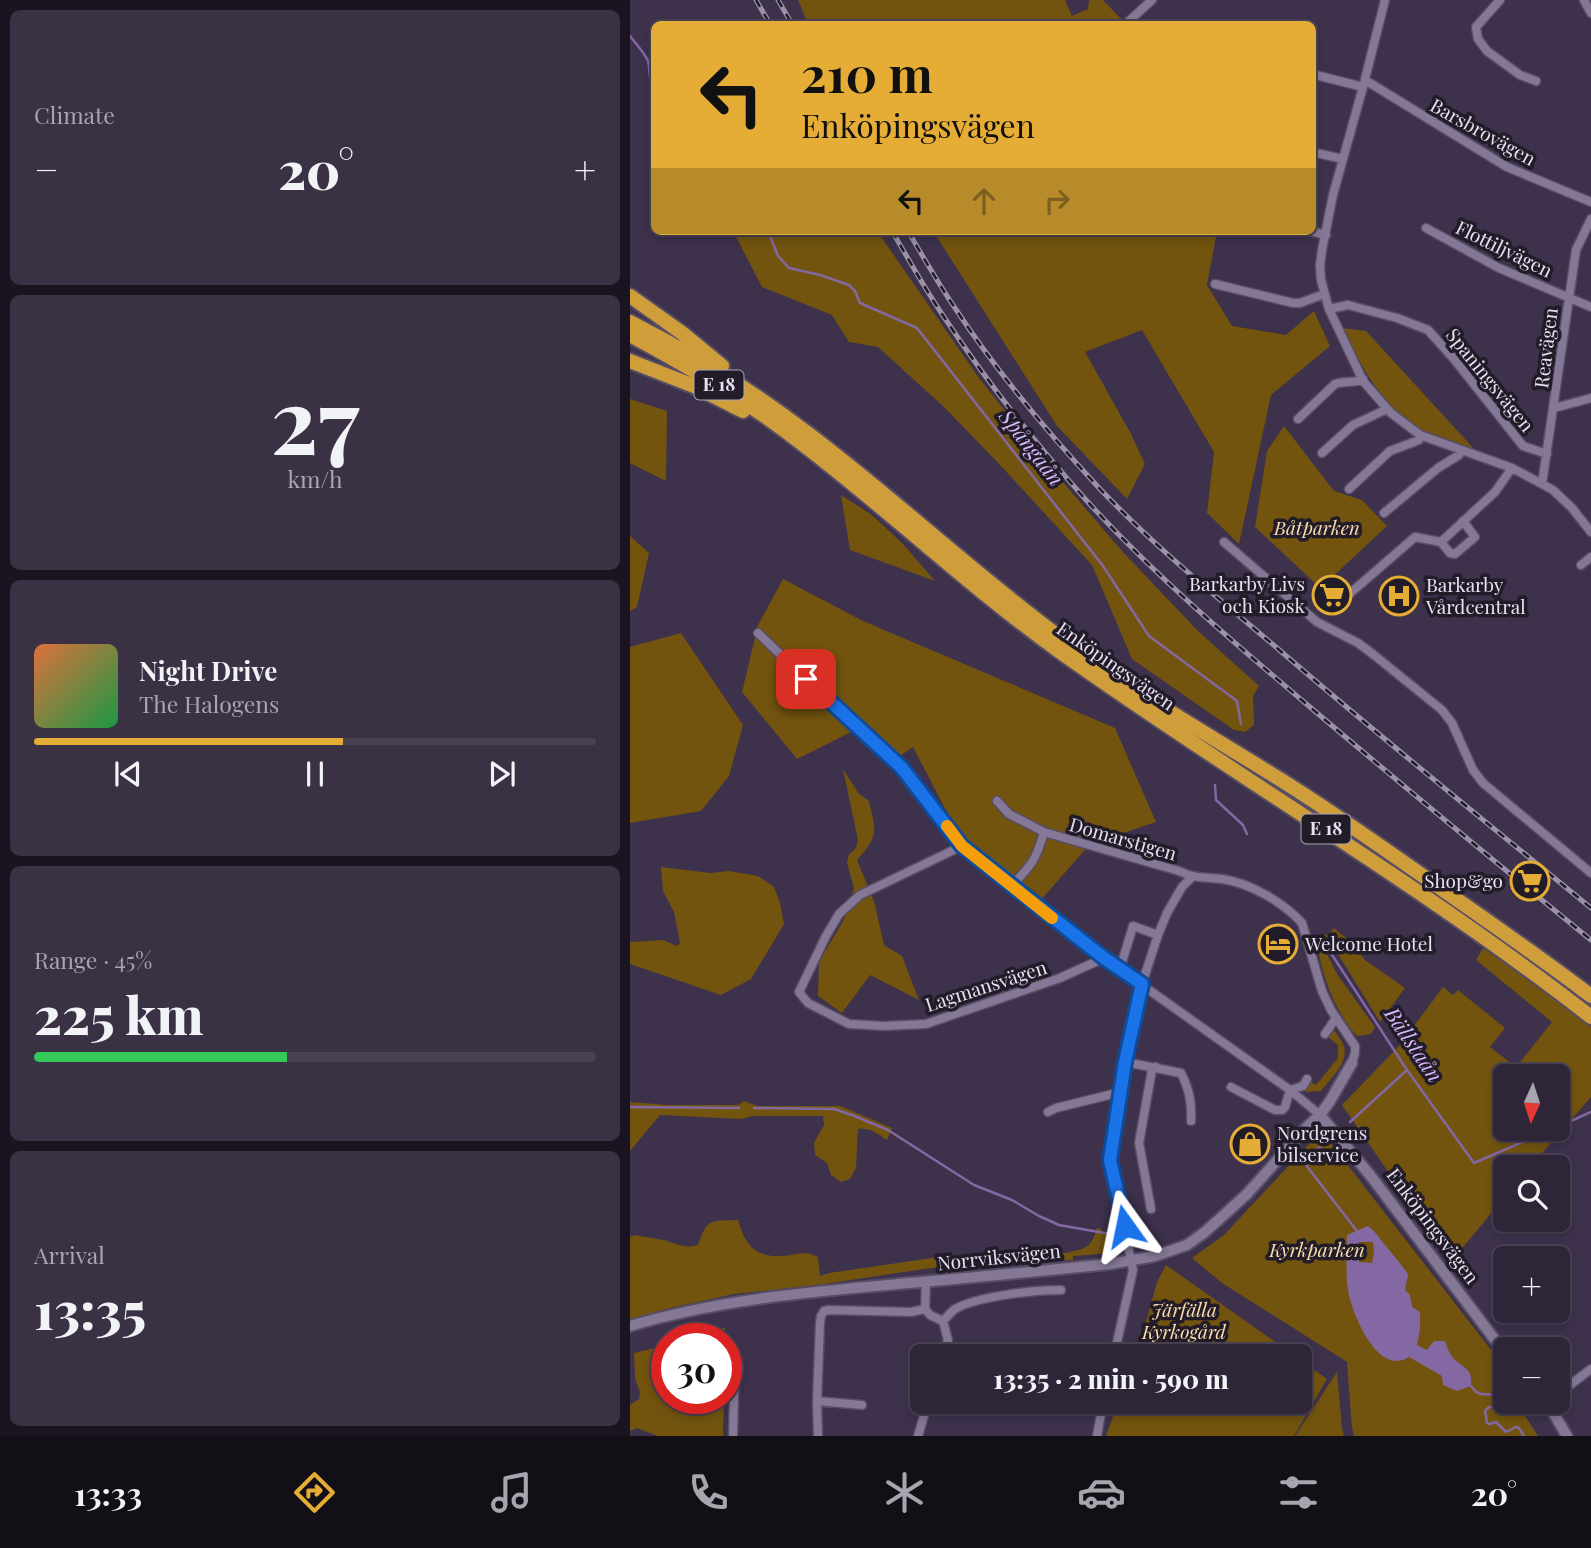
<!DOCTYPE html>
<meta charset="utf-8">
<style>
:root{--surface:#2e2539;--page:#3a3144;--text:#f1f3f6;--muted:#a7a5ae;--line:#494253;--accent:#e5ad35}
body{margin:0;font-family:"Playfair Display",serif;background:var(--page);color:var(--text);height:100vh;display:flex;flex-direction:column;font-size:26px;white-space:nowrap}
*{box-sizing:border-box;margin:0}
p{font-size:23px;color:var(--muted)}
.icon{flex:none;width:38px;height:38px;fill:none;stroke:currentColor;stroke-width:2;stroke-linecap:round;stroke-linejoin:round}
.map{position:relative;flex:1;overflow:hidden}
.panel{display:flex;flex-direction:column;gap:10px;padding:10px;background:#19141f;width:630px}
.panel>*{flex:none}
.top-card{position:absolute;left:21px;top:21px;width:665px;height:214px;border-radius:10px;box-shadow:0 4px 10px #0003,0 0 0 2px var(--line);background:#e5ad35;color:#111;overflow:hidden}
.needle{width:46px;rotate:183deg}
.fabs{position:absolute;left:863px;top:1064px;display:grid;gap:14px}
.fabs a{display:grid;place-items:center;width:77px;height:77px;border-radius:10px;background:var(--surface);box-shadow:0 4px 10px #0003,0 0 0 2px var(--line);font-size:35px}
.speed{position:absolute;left:21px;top:1323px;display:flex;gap:14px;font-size:35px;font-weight:700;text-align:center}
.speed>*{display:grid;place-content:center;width:91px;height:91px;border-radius:50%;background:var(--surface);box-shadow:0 4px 10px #0003,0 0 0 2px var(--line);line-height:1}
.speed .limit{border:10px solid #d22;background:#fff;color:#111}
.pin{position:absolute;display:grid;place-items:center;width:60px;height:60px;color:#fff;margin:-30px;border-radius:14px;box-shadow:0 4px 10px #0006}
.me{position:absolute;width:77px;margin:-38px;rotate:348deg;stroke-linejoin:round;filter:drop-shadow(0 0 5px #0008)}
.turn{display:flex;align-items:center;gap:24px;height:147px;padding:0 35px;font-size:32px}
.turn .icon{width:91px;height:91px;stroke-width:2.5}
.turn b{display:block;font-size:49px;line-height:60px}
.lanes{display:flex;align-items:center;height:66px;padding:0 35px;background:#0003;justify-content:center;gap:35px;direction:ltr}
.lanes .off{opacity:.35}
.big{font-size:52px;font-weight:800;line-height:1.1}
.panel .widget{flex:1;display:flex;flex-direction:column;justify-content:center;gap:10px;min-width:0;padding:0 24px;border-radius:10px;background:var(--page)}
.panel .dial{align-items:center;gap:0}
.dial b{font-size:91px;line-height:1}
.song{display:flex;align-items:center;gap:21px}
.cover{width:84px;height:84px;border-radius:10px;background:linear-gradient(135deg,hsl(20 70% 55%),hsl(140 70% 35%))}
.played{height:7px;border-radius:4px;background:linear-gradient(90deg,var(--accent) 55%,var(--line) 55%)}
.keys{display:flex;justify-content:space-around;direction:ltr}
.heat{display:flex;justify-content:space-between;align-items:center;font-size:38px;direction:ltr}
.charge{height:10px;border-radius:5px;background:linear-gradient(90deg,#34c759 45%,var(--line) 0)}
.trip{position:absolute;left:280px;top:1344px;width:402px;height:70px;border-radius:10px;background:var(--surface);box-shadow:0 4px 10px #0003,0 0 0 2px var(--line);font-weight:800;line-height:70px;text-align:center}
.tab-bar{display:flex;height:112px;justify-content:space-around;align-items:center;background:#120f17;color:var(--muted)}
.tab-bar .icon{width:49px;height:49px}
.tab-bar .on{color:var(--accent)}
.tab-bar b{font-size:32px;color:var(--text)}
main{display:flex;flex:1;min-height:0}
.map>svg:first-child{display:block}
.green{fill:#72540f;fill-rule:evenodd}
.water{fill:#8368a3;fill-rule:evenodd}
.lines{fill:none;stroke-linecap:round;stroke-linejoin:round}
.stream{stroke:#8368a3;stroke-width:2.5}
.street-casing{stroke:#574d64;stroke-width:11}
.secondary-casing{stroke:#574d64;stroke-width:14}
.highway-casing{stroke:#574d64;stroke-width:18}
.street{stroke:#857897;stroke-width:8}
.secondary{stroke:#857897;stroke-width:10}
.highway{stroke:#cf9e3b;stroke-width:14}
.rail-casing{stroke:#9c92a8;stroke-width:5}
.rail{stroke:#221c29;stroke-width:2.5;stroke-dasharray:8;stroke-linecap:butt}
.route-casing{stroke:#114b97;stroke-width:18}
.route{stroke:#1a73e8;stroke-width:12}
.slow{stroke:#f59e0b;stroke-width:12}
.labels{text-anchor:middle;stroke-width:7;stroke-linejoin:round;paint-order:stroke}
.shield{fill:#221c29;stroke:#aca5b6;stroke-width:2}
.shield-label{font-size:18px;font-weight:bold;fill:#e7e0f2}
.street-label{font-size:19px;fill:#e7e0f2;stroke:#221c29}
.park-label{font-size:19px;font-style:italic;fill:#faddaa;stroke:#221c29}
.poi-label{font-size:19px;fill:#e7e0f2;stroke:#221c29;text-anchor:start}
.water-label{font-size:21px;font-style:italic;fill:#d5b8fb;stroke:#221c29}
</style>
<main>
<section class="panel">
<div class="widget"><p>Climate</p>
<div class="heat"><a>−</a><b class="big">20°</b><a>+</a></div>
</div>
<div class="widget dial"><b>27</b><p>km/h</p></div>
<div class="widget">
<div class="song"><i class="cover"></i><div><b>Night Drive</b><p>The Halogens</p></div></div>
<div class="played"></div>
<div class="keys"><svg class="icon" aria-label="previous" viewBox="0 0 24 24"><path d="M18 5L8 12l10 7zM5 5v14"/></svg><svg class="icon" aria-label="pause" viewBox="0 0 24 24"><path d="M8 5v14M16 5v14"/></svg><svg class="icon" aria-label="next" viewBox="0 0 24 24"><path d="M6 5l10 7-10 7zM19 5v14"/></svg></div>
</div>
<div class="widget"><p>Range · 45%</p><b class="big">225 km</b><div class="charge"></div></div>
<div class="widget"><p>Arrival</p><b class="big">13:35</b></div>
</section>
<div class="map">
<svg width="961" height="1436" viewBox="0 0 961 1436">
<rect width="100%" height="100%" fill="#3d314c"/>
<path class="green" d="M 168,0 L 435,0 L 442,16 L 458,9 L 459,0 L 473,0 L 496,24 L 178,24 Z
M 103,231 L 247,231 L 349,378 L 413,459 L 492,551 L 567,630 L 629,686 L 623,696 L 624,725 L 615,732 L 604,730 L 502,659 L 462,565 L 371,466 L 314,407 L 248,347 L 219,342 L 202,315 L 132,287 Z
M 303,231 L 587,231 L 577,285 L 602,326 L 656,335 L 684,311 L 700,346 L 641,395 L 609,544 L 577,513 L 584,452 L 512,330 L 455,352 L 500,432 L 515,464 L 497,499 L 427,426 Z
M 712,328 L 736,331 L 846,451 C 830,445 812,439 795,432 C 756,413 730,365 712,328 Z
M 0,399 L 37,411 L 36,481 L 0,463 Z
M 654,426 L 704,491 L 732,500 L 757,526 L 698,581 L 686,584 L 625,527 L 637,451 Z
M 211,495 L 242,515 L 273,544 L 305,581 L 220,550 Z
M 0,536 L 19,553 L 7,607 L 0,611 Z
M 153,579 L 233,621 L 485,728 L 526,822 L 460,844 L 411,900 L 332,841 L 283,747 L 267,758 L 188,686 L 185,694 L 225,730 L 167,759 L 112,692 L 128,625 Z
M 51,633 L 113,725 L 99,776 L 71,811 L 0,823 L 0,647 Z
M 213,769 L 229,794 L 239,801 C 246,831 249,836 227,860 L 244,901 L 254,945 L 272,956 L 289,1000 L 240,975 L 212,1013 L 188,996 L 189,962 L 213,921 L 224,888 L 217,863 L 219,854 L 226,848 L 228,840 Z
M 31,867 L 80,873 L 99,871 L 128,876 L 144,887 L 150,903 L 154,924 L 121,979 L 91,995 L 0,964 L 0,942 L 33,940 L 47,946 L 50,943 L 44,912 L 33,891 Z
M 704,928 L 721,942 L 735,960 L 775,988 L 750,1022 L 700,941 L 693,946 L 707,974 L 745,1027 L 741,1034 L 727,1036 C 707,1016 691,974 688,947 L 695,934 L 697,935 Z
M 853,948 L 935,1006 L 961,1027 L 961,1097 L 900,1167 L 875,1167 L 875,1197 L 823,1259 L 768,1186 L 712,1105 L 769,1046 L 813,987 L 823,995 L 828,990 L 875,1028 L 860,1047 L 882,1064 L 891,1061 L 922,1022 L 846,960 ZM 875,1076 L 928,1076 L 928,1129 L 875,1129 Z
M 703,1029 C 706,1033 711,1039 713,1044 C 721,1061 700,1079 691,1091 L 676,1092 L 676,1086 L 681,1082 L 686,1085 L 708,1058 L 708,1045 L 699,1038 L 700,1031 Z
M 114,1101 L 128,1106 L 210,1106 L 262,1128 L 257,1140 C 248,1134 240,1127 228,1129 L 226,1168 L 220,1179 L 211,1182 L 201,1175 L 197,1163 L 185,1155 L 184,1143 L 194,1125 L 193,1116 L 122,1116 L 111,1119 L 30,1115 L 0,1151 L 0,1102 L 38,1105 L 108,1105 Z
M 687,1140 L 699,1141 L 872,1364 L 875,1373 L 875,1402 L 886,1402 L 908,1436 L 724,1436 L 722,1428 L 717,1362 L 592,1283 L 562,1258 L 594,1235 L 678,1145 Z
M 108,1220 C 117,1251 129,1259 161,1255 C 172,1253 178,1252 188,1257 L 190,1276 L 199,1273 L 316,1256 L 436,1253 C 456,1248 461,1249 467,1228 L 471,1229 L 471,1231 L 491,1238 C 491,1240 492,1242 491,1244 C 487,1255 454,1255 443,1256 L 443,1260 L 367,1262 L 294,1269 L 194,1284 L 104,1294 L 36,1309 L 0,1320 L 0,1237 L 4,1235 C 14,1237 24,1238 34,1240 C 47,1244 54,1249 68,1245 C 77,1217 82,1221 108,1220 Z
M 536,1265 L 665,1356 L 504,1356 L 518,1315 L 527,1282 Z
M 84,1328 L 95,1328 L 95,1339 L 55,1339 Z
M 37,1345 L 37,1398 L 94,1398 L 93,1436 L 28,1436 L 7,1428 L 0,1431 L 0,1405 L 9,1399 L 10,1392 L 5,1379 L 4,1353 Z
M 670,1360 L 697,1379 L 664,1436 L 476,1436 L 488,1402 L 670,1402 Z
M 707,1372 L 712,1428 L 714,1436 L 665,1436 Z"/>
<path class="water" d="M 738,1226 C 746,1232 749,1238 755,1245 C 763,1255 771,1264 778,1274 L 775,1290 L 780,1295 L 782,1307 L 790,1312 L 790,1329 L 787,1345 L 797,1350 L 804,1341 L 815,1341 C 817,1347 819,1353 823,1358 C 834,1369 843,1368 841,1386 L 827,1391 L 813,1385 L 812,1376 L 779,1357 C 749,1377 724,1318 719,1295 C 715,1277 717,1253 717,1235 ZM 729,1242 L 743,1242 L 744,1252 L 742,1263 L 729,1262 L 726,1250 Z"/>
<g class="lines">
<path class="stream" d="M 0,36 C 5,43 15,53 18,61 C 21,71 17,76 24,83
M 138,231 L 148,256 L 159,268 L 190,275 L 219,285 L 225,291 L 230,303 L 287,328 L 473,566 L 519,636 L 607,701 L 611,724
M 585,785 L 586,800 L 613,825 L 617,834
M 695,944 L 777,1070 L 844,1163 L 923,1129
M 0,1107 L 109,1108
M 124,1108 L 204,1109 L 222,1115 L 258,1130 L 344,1185 L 382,1200 L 409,1216 L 429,1225 L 480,1234
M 720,1122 L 777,1070
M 928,1127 L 961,1112
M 702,1138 L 672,1160 L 727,1231
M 841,1386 C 851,1399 852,1392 865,1395 L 869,1400 L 867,1406 L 859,1407 L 855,1411 L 857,1423 L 860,1424 L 866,1422 L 876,1432 L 886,1427 L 889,1428 L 894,1436"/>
<defs>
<path id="street" d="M 755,0 L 733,87 L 703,195 L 692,250 L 690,266 L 691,280 L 699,309 L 733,381 L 761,413 L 790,435 L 882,468 L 912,484 L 923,490 L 942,508 L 961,532
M 870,0 L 846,27 L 848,39 L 857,51 L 890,75 L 906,81
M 954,0 L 961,13
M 499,21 L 522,0
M 682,74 L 733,87
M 735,80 L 877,167 L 961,202
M 682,152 L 713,159
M 796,228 L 869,268 L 961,307
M 680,231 L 696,235
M 585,284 L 663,303 L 670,303 L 694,294
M 699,309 L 718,305 L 767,318 L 798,330 L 824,359 L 893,446 L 917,454
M 924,408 L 961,398
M 668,419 L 705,384 C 714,380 724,384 733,379
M 692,453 L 723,425 L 757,409
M 912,484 L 946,250 L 961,219
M 719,489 L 760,451 L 789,440 L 790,435
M 754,513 L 808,468 L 829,455 L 832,450
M 833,521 L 845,537 L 825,554 L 820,553 L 811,542 L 865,492 L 882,468
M 594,542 L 687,622 L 728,643 L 744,655 L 812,710 L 822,723 L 843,770 L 853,783 L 961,873
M 951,565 L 961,557
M 710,602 L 785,537 L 811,542
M 128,633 L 205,707 L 272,768 L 332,846 L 474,958 L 660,1090 L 690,1115
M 367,801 L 379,814 L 414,832
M 332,846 L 230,895 L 209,914 L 196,936 L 169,992 L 178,1003 L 219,1024 L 254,1026 L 296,1024 L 430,978 L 474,958
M 381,886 C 402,865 406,860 414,832 L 549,871 C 565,879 576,877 592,879 C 620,883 653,902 672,923 L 692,991 L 701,1010 L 725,1046 L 725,1053 L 722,1063
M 490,969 L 503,926 L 528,935
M 695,1034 L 706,1018
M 495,1062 L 551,1073 C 559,1089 562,1102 561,1121
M 601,1087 L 645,1110 L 652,1110 L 655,1107 L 660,1090
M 660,1090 L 673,1086 L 677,1079
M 418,1112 L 426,1108 L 491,1092
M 521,1209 L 509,1143 L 522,1070 L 526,1067
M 295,1309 L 300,1315 L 313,1321 L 318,1340 L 313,1356
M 313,1321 C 317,1317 321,1312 325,1309 C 348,1296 405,1290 431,1290
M 484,1356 L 503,1270 L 480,1160 L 495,1062 L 512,984 L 528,935 L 537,913 L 552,887 L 562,877
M 928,1394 L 961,1369
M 187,1401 L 232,1405
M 103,1436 L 105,1357
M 188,1436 L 187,1401 L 190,1323 L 191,1316 L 194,1311 L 199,1310 L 281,1312 L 295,1309 L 296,1282
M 288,1436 L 298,1402
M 467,1436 L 473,1402"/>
<path id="secondary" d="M 690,1115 L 740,1175 L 875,1353
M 0,1326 C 87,1300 178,1292 268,1284 C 339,1278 410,1271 480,1264 L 525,1256 L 557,1245 L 575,1232 L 617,1194 L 676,1128 L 690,1115 L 700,1101 L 722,1063
M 917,1402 L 937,1436"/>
<path id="highway" d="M 0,296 L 52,333 L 92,366
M 0,322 C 63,354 124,392 180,435 C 266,500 345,575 432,639 C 502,691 577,734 651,780 C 699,810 746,843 793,876 C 849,915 906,954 961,996
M 0,335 C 61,368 121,403 175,446 C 261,512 340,587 429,651 C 604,776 791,884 961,1017
M 0,361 L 64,386 L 113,411"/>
</defs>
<use href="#street" class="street-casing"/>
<use href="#secondary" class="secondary-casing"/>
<use href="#highway" class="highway-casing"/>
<use href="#street" class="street"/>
<use href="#secondary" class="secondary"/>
<use href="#highway" class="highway"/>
<defs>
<path id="rail" d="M 126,0 L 140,24
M 148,0 L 162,24
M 262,231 C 279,260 295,289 314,317 C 357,382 405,443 457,501 C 528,579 608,646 687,713 C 778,790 869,865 961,940
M 278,231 C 293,257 308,283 325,308 C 367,372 418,433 470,489 C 525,547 587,597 647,648 C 750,737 856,822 961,908"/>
</defs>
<use href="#rail" class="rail-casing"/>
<use href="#rail" class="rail"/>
</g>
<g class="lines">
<defs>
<path id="route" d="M 176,679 L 272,768 L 332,846 L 474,958 L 512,984 L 495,1062 L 480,1160 L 495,1226"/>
</defs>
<use href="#route" class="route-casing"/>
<use href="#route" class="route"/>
<path class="slow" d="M 317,826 L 332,846 L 422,918"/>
</g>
<defs>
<symbol id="supermarket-ring" viewBox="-11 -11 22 22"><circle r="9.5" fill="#221c29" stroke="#e5ad35" stroke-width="1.5"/><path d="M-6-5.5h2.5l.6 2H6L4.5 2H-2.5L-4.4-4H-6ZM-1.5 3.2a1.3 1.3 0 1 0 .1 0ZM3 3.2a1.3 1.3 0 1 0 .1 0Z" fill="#e5ad35"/></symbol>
<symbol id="hospital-ring" viewBox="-11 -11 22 22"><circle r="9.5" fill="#221c29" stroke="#e5ad35" stroke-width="1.5"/><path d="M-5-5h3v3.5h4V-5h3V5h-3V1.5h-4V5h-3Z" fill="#e5ad35"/></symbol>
<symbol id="hotel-ring" viewBox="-11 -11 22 22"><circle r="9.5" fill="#221c29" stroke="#e5ad35" stroke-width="1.5"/><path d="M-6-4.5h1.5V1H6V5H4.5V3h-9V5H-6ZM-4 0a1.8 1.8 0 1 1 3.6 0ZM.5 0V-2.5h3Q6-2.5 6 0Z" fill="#e5ad35"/></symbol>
<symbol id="shop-ring" viewBox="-11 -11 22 22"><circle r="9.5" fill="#221c29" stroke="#e5ad35" stroke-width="1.5"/><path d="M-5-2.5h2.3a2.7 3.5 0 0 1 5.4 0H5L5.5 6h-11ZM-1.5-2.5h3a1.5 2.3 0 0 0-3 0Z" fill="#e5ad35"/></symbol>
</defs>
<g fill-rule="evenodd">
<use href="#supermarket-ring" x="680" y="573" width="44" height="44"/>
<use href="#hospital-ring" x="747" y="574" width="44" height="44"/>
<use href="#supermarket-ring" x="878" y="859" width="44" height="44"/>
<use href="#hotel-ring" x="626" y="922" width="44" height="44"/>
<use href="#shop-ring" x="598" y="1122" width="44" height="44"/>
</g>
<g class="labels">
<g class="shield">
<rect x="64.5" y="370.5" width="49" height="29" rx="5"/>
<rect x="671.5" y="814.5" width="49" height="29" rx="5"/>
</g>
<g class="shield-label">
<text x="89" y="391">E 18</text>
<text x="696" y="835">E 18</text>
</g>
<g class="street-label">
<text transform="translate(853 132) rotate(29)" y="7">Barsbrovägen</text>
<text transform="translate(874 249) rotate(26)" y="7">Flottiljvägen</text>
<text transform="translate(916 348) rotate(-83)" y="7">Reavägen</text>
<text transform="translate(860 380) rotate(51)" y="7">Spaningsvägen</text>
<text transform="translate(486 666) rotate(35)" y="7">Enköpingsvägen</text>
<text transform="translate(493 839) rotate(16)" y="7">Domarstigen</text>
<text transform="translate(356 986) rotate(-18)" y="7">Lagmansvägen</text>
<text transform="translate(803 1226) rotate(53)" y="7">Enköpingsvägen</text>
<text transform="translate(369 1257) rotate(-6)" y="7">Norrviksvägen</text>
</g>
<g class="park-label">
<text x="687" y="535">Båtparken</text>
<text x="687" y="1257">Kyrkparken</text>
<text x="554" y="1317">Järfälla<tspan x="554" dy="22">Kyrkogård</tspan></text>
</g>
<g class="poi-label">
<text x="675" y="591" text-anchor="end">Barkarby Livs<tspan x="675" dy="22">och Kiosk</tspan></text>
<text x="796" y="592">Barkarby<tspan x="796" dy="22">Vårdcentral</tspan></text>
<text x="873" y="888" text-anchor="end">Shop&amp;go</text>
<text x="675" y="951">Welcome Hotel</text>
<text x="647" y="1140">Nordgrens<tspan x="647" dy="22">bilservice</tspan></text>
</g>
<g class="water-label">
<text transform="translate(401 448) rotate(52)" y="7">Spångaån</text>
<text transform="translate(783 1045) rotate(56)" y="7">Bällstaån</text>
</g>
</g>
</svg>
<div class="fabs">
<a><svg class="needle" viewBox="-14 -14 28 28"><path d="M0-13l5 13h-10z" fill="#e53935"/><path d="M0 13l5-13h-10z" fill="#a7a5ae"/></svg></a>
<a><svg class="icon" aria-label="search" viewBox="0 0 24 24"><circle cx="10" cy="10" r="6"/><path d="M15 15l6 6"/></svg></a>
<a>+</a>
<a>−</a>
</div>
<div class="speed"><div class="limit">30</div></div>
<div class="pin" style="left:176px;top:679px;background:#d93025"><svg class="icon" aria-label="arrive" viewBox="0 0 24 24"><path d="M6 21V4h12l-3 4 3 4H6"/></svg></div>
<svg class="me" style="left:495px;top:1226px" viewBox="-20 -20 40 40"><path d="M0-17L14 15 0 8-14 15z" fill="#1a73e8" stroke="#fff" stroke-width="4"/></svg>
<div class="trip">13:35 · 2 min · 590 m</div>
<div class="top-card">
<div class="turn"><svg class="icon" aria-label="left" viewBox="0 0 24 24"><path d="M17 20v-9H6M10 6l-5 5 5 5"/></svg><div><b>210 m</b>Enköpingsvägen</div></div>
<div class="lanes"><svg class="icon" aria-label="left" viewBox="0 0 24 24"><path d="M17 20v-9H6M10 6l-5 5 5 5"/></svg><svg class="icon off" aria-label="ahead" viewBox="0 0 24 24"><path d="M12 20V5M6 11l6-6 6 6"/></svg><svg class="icon off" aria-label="right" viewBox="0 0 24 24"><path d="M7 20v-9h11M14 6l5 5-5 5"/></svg></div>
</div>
</div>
</main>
<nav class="tab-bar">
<b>13:33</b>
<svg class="icon on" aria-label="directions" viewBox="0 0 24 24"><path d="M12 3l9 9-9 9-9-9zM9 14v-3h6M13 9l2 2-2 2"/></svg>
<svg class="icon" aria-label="music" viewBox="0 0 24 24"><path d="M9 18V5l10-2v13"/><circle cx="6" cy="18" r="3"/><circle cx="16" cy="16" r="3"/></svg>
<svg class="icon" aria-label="phone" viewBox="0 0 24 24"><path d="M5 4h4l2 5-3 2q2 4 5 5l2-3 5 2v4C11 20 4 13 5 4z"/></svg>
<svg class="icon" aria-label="climate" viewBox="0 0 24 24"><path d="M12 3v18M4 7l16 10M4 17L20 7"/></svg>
<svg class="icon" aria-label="car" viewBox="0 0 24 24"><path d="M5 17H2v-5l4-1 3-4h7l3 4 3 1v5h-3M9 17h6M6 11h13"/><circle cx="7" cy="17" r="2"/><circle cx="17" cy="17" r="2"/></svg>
<svg class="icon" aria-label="filters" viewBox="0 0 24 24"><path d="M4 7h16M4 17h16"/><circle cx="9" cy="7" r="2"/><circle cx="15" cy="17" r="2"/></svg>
<b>20°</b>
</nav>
